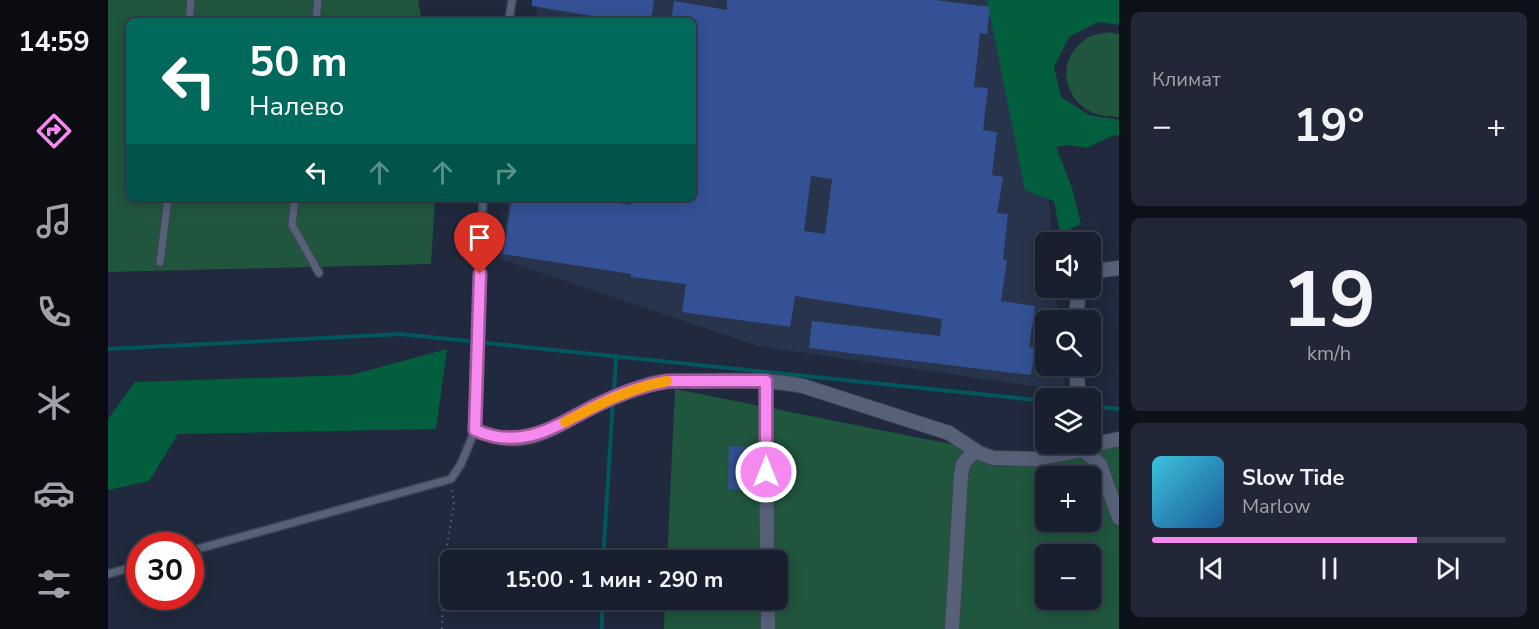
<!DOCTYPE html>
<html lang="ru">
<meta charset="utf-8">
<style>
:root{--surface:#181f2e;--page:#212736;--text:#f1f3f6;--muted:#9fa2aa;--line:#363d4a;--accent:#f589ef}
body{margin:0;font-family:"Nunito Sans",sans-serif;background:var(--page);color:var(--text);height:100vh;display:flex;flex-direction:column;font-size:22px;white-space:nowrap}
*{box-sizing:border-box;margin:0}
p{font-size:20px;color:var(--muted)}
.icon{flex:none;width:33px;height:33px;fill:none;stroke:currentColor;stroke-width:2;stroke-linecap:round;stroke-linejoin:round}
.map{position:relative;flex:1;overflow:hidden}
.panel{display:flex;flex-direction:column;gap:12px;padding:12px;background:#0d1119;width:420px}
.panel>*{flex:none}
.banner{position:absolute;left:18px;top:18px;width:570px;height:183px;border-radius:9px;box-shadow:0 3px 15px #0003,0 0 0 2px var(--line);background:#00695c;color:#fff;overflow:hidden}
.controls{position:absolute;left:927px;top:232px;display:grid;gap:12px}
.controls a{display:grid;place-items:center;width:66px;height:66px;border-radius:9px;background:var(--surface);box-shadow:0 3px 15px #0003,0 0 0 2px var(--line);font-size:30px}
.speed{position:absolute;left:18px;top:532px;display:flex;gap:12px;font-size:30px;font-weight:700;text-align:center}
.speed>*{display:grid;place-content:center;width:78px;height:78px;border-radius:50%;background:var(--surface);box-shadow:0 3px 15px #0003,0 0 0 2px var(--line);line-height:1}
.speed .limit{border:9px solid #d22;background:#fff;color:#111}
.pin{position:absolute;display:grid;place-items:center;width:51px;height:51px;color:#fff;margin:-62px -26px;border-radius:50% 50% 50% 0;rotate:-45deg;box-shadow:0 0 6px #0007}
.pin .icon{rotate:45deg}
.me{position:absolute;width:66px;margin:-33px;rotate:0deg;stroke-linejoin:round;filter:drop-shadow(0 0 4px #0008)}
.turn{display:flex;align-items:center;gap:21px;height:126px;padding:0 24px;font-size:27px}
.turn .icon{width:78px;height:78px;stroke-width:2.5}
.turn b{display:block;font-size:42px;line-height:51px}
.lanes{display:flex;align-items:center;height:57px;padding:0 24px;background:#0003;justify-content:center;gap:30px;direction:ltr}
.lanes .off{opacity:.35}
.big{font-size:45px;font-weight:700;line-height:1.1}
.panel .card{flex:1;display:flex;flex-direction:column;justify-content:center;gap:9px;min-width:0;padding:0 21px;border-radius:9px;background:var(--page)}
.panel .dial{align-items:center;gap:0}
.dial b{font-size:78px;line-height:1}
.song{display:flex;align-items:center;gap:18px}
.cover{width:72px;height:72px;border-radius:9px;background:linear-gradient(135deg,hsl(190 70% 55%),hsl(210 70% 35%))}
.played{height:6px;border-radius:3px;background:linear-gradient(90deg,var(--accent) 75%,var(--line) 75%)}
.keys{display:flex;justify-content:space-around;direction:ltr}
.heat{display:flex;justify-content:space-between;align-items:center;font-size:33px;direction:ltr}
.trip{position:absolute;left:332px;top:550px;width:348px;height:60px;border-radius:9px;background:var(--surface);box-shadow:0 3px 15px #0003,0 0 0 2px var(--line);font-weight:700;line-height:60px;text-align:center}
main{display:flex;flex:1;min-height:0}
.tabs{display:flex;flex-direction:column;width:108px;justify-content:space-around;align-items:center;background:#0a0c12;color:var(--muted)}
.tabs .icon{width:42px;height:42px}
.tabs .selected{color:var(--accent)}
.tabs b{font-size:27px;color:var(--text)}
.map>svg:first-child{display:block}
.built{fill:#28344c}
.green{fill:#20563e;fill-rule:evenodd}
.forest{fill:#035e3e}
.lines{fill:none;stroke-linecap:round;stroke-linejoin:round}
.stream{stroke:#02565e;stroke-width:4}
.building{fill:#345195;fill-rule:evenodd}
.service-casing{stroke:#3d4454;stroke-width:10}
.minor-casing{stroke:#3d4454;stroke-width:16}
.path{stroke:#5a6274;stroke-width:2;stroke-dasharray:1.5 4.5;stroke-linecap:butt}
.service{stroke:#566077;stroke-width:7}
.minor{stroke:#566077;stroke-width:14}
.route-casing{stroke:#9f599b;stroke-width:15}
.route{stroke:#f589ef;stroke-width:10}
.slow{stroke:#f59e0b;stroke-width:10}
</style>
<main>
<nav class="tabs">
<b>14:59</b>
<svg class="icon selected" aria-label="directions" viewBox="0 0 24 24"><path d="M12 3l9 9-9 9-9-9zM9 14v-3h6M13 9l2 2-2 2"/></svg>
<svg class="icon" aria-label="music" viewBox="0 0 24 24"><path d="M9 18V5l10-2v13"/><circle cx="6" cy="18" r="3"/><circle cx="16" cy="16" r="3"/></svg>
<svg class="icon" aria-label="phone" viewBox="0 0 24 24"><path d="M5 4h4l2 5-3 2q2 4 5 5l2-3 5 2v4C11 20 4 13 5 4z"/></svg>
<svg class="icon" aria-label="climate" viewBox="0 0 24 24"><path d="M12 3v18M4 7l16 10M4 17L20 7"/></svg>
<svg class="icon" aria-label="car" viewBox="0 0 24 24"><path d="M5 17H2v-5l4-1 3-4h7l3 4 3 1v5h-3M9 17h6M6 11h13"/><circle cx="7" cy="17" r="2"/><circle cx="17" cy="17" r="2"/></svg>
<svg class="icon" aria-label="filters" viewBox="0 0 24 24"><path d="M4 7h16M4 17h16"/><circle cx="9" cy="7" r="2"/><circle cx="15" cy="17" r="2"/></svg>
</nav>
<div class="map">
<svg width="1011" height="629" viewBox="0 0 1011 629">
<rect width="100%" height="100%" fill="#20293d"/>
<path class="built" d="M 431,0 L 904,0 L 940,191 L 944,243 L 938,243 L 938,288 L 948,288 L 951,321 L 938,321 L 938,366 L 954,366 L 957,391 L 650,346 L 392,259 L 401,198 L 585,198 L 585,21 L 427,21 Z"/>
<path class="green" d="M 0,0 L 310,0 L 314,21 L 21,21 L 21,198 L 327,198 L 323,264 L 0,272 Z
M 1001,32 L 1011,34 L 1011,117 C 1002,116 991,116 983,112 C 953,96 949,58 978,39 C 984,34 994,34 1001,32 Z
M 567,389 L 923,460 L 1011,436 L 1011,629 L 556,629 L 557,600 L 669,600 L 669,561 L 559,561 ZM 938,477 L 982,477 L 982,522 L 938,522 ZM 938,555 L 982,555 L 982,600 L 938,600 Z"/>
<path class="forest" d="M 879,0 L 1011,0 L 1011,25 L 990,22 L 961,37 L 946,67 L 953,97 L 981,115 L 1011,120 L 1011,136 L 1006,135 L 979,148 L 962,145 L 948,147 L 964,188 L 973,224 L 952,234 L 946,201 L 917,190 Z
M 339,349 L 328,429 L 70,434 L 41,481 L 0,490 L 0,419 L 27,382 L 243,375 Z"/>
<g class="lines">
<path class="stream" d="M 379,343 L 938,401
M 0,349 L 292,334 L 360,341
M 506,393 L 508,356
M 982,406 L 1011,409
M 495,561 L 505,400
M 494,600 L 494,629"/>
</g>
<path class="building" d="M 424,0 L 546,0 L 543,21 L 515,21 L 424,6 Z
M 619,0 L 828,0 L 882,7 L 879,34 L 872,33 L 866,87 L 880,88 L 875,130 L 889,132 L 884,175 L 895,177 L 889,213 L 900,214 L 895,259 L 899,260 L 893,301 L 927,306 L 921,347 L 927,348 L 923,375 L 701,348 L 704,321 L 832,336 L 834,319 L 687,296 L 682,327 L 574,312 L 578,284 L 523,277 L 523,274 L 395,254 L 404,198 L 479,198 L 523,205 L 523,198 L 585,198 L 585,21 L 563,21 L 566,1 L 619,10 ZM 703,176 L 724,179 L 717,234 L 696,231 Z
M 621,446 L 640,447 L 639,464 L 649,464 L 649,490 L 620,489 Z"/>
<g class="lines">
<defs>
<path id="service" d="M 81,21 L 83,0
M 208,21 L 210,0
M 401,21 L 404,0
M 187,198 L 184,225 L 211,273
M 52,262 L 60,198
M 82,551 L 343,479 L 353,464 L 367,430 L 375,198
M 0,574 L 32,565"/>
<path id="minor" d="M 982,276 L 995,270 L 1011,268
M 968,321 L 970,296 L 974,288
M 969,366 L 970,399
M 658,381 L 659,561
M 367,430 C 383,437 403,441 421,437 C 438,433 455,423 471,414 C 494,402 518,391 543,384 C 561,379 580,382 598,381 C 631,381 663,379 695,386 L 841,433 L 871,453 L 885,458 L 928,459 L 969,451 L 972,447 L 1011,439
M 972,447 L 992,464 L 1011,518
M 660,600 L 660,629
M 844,629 L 853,475 L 855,464 L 867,450"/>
</defs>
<use href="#service" class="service-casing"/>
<use href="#minor" class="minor-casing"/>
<path class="path" d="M 334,629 L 337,556 L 346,505 L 344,489"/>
<use href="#service" class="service"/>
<use href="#minor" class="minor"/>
</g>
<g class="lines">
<defs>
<path id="route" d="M 372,274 L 367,430 C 415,451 447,426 489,405 C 511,394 536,385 560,381 L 658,381 L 658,472"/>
</defs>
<use href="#route" class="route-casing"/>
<use href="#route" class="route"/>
<path class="slow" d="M 457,422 C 490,405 522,388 559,381"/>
</g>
</svg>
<div class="controls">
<a><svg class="icon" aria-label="sound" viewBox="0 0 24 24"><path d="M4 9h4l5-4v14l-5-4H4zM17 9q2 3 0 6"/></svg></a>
<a><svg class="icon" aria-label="search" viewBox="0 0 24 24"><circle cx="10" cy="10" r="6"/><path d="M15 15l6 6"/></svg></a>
<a><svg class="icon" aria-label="layers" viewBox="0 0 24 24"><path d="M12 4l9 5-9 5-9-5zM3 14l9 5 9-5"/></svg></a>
<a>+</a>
<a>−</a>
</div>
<div class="speed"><div class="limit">30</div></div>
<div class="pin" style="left:372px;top:274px;background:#d93025"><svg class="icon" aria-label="arrive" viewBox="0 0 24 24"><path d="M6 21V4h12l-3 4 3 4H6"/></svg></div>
<svg class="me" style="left:658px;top:472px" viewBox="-20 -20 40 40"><circle r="17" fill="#f589ef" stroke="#fff" stroke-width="3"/><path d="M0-11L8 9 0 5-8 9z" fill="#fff"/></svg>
<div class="trip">15:00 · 1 мин · 290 m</div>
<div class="banner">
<div class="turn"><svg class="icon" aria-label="left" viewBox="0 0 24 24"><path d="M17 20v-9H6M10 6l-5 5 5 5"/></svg><div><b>50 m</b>Налево</div></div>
<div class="lanes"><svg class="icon" aria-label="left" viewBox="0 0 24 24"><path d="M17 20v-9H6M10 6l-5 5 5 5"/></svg><svg class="icon off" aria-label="ahead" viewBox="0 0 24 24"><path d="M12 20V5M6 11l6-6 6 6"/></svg><svg class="icon off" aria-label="ahead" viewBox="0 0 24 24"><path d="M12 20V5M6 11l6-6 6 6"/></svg><svg class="icon off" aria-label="right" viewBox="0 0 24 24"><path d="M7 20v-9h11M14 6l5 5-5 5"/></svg></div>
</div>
</div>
<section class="panel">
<div class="card"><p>Климат</p>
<div class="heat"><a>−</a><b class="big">19°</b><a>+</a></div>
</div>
<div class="card dial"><b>19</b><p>km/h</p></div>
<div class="card">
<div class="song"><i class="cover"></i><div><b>Slow Tide</b><p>Marlow</p></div></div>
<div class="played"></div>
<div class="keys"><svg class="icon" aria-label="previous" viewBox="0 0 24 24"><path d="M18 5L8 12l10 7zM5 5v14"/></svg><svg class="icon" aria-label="pause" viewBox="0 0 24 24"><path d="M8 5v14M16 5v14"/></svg><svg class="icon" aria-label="next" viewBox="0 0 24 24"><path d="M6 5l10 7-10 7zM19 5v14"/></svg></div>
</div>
</section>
</main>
